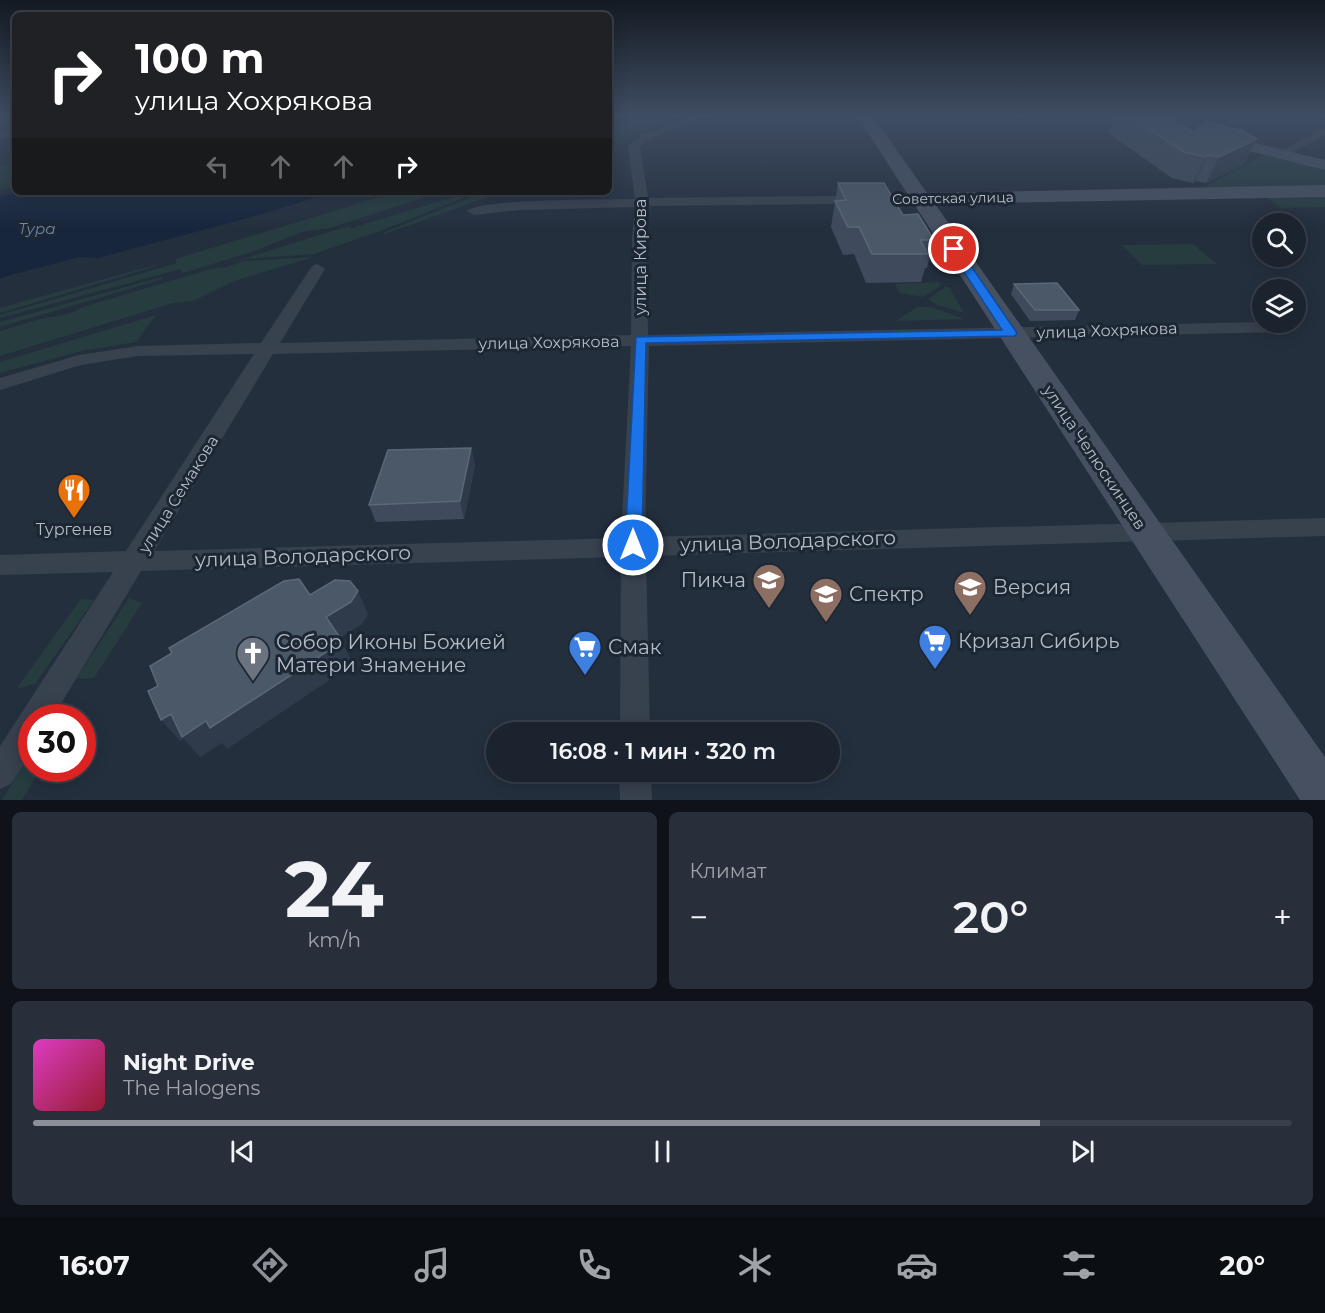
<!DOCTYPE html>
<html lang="ru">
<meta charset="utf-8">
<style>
:root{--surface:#1b232e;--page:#282f3a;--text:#f1f3f6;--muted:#a0a4aa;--line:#39404a;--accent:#8c9099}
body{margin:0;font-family:Montserrat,sans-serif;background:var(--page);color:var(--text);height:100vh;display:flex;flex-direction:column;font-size:22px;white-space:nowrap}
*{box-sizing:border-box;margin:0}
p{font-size:20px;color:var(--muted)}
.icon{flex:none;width:33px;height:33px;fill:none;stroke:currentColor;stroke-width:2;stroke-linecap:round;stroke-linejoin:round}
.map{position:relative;height:800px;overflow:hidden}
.details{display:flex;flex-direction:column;gap:12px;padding:12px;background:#0f1319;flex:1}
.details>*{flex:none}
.top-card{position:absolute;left:12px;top:12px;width:600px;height:183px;border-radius:9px;box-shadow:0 3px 15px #0003,0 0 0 2px var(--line);background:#202124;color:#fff;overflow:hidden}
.buttons{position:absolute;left:1252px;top:213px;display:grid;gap:12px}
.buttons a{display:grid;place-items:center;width:54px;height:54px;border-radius:50%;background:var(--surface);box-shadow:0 3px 15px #0003,0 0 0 2px var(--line);font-size:30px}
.speed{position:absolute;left:18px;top:704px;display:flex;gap:12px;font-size:30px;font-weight:700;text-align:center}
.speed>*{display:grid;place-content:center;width:78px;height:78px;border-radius:50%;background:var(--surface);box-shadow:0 3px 15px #0003,0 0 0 2px var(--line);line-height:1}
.speed .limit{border:9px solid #d22;background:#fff;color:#111}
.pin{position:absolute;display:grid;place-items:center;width:51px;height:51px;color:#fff;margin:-26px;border:3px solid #fff;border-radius:50%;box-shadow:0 2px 6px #0007}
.me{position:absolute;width:66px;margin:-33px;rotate:0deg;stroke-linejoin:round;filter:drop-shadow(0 0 4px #0008)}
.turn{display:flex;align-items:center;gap:21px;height:126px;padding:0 24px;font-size:27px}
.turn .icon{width:78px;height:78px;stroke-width:2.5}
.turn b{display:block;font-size:42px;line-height:51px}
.lanes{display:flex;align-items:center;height:57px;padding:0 24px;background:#0003;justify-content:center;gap:30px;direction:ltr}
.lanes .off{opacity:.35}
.big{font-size:45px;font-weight:600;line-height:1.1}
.details .tile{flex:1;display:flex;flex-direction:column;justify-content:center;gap:9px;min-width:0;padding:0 21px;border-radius:9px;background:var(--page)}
.details .dial{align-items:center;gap:0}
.dial b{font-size:78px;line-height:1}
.song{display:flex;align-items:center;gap:18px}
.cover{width:72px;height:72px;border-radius:9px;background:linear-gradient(135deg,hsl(310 70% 55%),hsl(350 70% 35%))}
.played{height:6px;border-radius:3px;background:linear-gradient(90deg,var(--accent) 80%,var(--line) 80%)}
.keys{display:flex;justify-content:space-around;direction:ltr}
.heat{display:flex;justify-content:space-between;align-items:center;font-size:33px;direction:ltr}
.details .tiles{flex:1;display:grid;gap:12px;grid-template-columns:1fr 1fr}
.tile:last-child{grid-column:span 2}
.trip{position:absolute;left:486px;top:722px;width:354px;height:60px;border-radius:30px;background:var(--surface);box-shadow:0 3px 15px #0003,0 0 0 2px var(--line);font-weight:600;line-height:60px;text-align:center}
.menu{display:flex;height:96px;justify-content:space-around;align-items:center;background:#0b0e12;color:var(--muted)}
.menu .icon{width:42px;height:42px}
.menu .on{color:var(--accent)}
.menu b{font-size:27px;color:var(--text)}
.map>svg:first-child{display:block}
.green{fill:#263c3f}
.water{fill:#17263c}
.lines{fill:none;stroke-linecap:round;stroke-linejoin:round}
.minor{fill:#38414e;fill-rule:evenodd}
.secondary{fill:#465061;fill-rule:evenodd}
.wall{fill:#3f4b5c}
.shaded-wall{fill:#2f3b4b}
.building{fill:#4b5868;stroke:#5c6777;stroke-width:1.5}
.route{fill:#1a73e8;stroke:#114b97;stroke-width:1.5}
.labels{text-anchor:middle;stroke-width:6;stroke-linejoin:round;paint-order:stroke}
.far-street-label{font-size:14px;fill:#b4bcc9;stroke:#1d2633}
.far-water-label{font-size:15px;font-style:italic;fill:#6d86a8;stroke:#1d2633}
.street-label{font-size:16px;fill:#b4bcc9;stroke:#1d2633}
.poi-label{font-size:16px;fill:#b4bcc9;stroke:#1d2633}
.near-street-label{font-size:20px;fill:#b4bcc9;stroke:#1d2633}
.near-poi-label{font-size:20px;fill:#b4bcc9;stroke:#1d2633;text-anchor:start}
</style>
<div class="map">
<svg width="1325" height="800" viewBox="0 0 1325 800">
<rect width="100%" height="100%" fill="#242f3e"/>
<path class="green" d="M 640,116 L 683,116 L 659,124 L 609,149 L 609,129 Z
M 1263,155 L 1325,169 L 1325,185 L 1203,188 Z
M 15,163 L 15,186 L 0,190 L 0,166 Z
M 397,192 L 441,192 L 330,228 L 301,232 L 255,251 L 183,273 L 180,269 L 0,318 L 0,315 L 177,263 L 175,259 Z
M 471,192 L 478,192 L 380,231 L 314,254 L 246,259 L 230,263 L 348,226 L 351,228 Z
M 484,192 L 503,192 L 384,234 L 382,233 Z
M 1325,197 L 1325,207 L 1281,208 L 1267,198 Z
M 1193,244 L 1217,264 L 1142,265 L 1122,245 Z
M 313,257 L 234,281 L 193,301 L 173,303 L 0,356 L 0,331 C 12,328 25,323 37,320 C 53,316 69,316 83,307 L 214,268 L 227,267 L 244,261 Z
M 155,265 L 156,266 L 0,313 L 0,308 Z
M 162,277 L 163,279 L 0,327 L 0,322 Z
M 939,282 L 941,285 L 923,297 L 900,293 L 895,284 Z
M 945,287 L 949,287 L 964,313 L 935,304 L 928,299 Z
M 917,307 L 931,307 L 965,319 L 896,321 Z
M 156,315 L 136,342 L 81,351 L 0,373 L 0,362 Z
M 129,598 L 142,603 L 94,678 L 76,679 Z
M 81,599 L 94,600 L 35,684 L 17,688 Z
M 31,753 L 32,768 L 41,768 L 22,800 L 2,800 Z"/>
<path class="water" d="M 18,192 L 333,192 L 259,215 L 98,258 L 79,257 L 0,278 L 0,196 Z"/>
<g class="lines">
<path class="minor" d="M 692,116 L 707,116 L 650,138 L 640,147 L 648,198 L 920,195 L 927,199 L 920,203 L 648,206 L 646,237 L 648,335 L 1263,322 L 1286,322 L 1292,327 L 1289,331 L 1283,332 L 649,346 L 645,537 L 1325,518 L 1325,536 L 646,556 L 650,732 L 620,732 L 621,557 L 141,571 L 53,717 L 32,717 L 32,752 L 11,784 L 0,789 L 0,746 L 113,572 L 0,575 L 0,555 L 126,551 L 254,354 L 138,356 L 81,365 L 0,390 L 0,378 L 79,355 L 138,346 L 261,343 L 312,266 L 317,264 L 325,269 L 280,343 L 631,335 L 632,237 L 635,207 L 520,210 L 474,215 L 467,211 C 480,198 609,200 635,199 L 628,146 L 642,134 ZM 631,346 L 621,538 L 154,551 L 273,354 Z
M 1325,127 L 1325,135 L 1286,156 L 1278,156 L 1276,154 Z
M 15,130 L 15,136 L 0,139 L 0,133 Z
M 619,771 L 651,771 L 652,800 L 620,800 Z"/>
<path class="secondary" d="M 857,116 L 873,116 L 927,193 L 1325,185 L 1325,197 L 935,204 L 1325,757 L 1325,800 L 1300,800 Z
M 1214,133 L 1325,160 L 1325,170 L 1208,141 L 1206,138 Z"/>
</g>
<path class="wall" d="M 1115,116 L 1167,116 L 1193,132 L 1257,139 L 1244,164 L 1206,183 L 1195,181 L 1193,183 L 1172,178 L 1108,133 Z
M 838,183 L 903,215 L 934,240 L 927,268 L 925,268 L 921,282 L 866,283 L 854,254 L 843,255 L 831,227 Z
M 1014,284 L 1079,310 L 1075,320 L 1030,321 L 1011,294 Z
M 471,448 L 475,465 L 464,519 L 376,522 L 369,505 Z"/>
<path class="shaded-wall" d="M 1257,139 L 1244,164 L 1206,183 L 1219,157 Z
M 1208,155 L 1195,181 L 1193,183 L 1206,157 Z
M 471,448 L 475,465 L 464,519 L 460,501 Z
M 358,591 L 368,614 L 362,624 L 340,638 L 350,658 L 343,671 L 227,749 L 222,743 L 200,757 L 184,739 L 180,741 L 161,720 L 326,617 Z"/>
<path class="building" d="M 1128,116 L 1167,116 L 1193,132 L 1206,122 L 1243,131 L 1257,139 L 1219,157 L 1208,155 L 1206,157 L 1184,152 Z
M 838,183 L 884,183 L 903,215 L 918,214 L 934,240 L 920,240 L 928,254 L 872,254 L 859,227 L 848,227 L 835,201 L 846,200 Z
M 1057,283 L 1079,310 L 1035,310 L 1014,284 Z
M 471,448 L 460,501 L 369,505 L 388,450 Z
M 299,579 L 310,595 L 335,580 L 350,581 L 358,591 L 351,602 L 326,617 L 339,636 L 331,649 L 210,728 L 206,721 L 182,737 L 171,714 L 161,720 L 148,691 L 158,686 L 150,666 L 172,653 L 169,648 L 284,581 Z"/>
<linearGradient id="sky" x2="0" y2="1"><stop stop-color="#141a22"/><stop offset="0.51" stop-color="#3f4d63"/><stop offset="1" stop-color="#3f4d63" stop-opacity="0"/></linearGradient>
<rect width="1325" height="228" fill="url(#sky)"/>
<path class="route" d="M 954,246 L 958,247 L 1017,333 L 1015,336 L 646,343 L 642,545 L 639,550 L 633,552 L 627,550 L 625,545 L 636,337 L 1002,330 L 949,249 Z"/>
<defs>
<symbol id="restaurant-pin" viewBox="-11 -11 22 30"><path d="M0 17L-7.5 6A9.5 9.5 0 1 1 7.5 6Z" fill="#e8710a" stroke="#1d2633"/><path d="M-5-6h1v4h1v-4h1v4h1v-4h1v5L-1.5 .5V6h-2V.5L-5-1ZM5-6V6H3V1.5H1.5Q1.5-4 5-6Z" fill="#fff"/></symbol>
<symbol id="school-pin" viewBox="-11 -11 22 30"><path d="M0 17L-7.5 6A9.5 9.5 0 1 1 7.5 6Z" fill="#8d6e63" stroke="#1d2633"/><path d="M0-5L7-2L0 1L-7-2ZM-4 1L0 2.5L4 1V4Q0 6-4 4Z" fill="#fff"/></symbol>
<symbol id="university-pin" viewBox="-11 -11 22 30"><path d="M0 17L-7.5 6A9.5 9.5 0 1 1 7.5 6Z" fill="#8d6e63" stroke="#1d2633"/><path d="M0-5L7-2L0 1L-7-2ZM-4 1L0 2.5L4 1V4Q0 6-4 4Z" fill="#fff"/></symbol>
<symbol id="supermarket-pin" viewBox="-11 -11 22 30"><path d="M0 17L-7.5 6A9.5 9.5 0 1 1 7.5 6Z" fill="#3f7fe0" stroke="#1d2633"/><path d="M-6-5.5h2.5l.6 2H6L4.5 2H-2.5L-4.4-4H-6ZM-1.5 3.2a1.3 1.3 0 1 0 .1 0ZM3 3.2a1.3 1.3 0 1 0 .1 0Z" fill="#fff"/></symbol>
<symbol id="church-pin" viewBox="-11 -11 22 30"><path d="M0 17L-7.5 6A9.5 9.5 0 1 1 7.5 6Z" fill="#6b7280" stroke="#1d2633"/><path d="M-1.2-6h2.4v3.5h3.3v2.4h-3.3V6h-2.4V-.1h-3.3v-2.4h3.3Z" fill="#fff"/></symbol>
</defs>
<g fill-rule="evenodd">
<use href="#restaurant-pin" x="55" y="471" width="38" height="52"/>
<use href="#school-pin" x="750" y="561" width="38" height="52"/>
<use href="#school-pin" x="951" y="568" width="38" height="52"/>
<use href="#university-pin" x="807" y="575" width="38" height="52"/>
<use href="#supermarket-pin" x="916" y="622" width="38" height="52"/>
<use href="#supermarket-pin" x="566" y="628" width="38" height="52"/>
<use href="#church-pin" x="234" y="634" width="38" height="52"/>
</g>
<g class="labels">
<g class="far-street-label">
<text transform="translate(953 198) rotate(-1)" y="5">Советская улица</text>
</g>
<g class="far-water-label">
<text x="37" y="234">Тура</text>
</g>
<g class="street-label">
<text transform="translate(640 257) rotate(-90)" y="6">улица Кирова</text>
<text transform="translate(1107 330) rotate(-2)" y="6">улица Хохрякова</text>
<text transform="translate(549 342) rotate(-1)" y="6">улица Хохрякова</text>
<text transform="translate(1095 457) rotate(56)" y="6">улица Челюскинцев</text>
<text transform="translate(178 494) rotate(-58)" y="6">улица Семакова</text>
</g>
<g class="poi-label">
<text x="74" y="535">Тургенев</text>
</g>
<g class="near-street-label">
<text transform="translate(788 541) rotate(-2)" y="7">улица Володарского</text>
<text transform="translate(303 556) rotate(-2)" y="7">улица Володарского</text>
</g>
<g class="near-poi-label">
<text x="746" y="587" text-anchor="end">Пикча</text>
<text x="993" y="594">Версия</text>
<text x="849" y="601">Спектр</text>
<text x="958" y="648">Кризал Сибирь</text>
<text x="276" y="649">Собор Иконы Божией<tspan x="276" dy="23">Матери Знамение</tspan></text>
<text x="608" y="654">Смак</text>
</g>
</g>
</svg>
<div class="buttons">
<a><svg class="icon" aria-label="search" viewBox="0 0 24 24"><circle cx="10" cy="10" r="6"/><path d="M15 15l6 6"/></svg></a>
<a><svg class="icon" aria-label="layers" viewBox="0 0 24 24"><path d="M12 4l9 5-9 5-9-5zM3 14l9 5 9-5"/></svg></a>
</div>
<div class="speed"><div class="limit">30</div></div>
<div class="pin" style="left:954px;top:249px;background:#d93025"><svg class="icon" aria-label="arrive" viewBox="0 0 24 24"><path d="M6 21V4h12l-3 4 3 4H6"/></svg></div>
<svg class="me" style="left:633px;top:545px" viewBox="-20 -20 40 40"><circle r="17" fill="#1a73e8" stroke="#fff" stroke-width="3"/><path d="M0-11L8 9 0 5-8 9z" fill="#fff"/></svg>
<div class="trip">16:08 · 1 мин · 320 m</div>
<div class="top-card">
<div class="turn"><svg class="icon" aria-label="right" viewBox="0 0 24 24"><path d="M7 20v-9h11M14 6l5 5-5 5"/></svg><div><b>100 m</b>улица Хохрякова</div></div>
<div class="lanes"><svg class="icon off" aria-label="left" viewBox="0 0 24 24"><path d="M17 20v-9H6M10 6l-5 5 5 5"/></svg><svg class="icon off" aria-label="ahead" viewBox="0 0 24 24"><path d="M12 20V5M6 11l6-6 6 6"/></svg><svg class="icon off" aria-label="ahead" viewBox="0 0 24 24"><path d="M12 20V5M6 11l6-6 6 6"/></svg><svg class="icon" aria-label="right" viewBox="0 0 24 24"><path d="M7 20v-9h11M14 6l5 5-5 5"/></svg></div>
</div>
</div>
<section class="details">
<div class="tiles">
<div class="tile dial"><b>24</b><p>km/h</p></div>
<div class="tile"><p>Климат</p>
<div class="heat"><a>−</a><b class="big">20°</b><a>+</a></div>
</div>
<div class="tile">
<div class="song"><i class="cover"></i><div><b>Night Drive</b><p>The Halogens</p></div></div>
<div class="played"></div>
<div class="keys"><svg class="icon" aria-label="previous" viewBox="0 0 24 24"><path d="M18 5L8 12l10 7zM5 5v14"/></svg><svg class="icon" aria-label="pause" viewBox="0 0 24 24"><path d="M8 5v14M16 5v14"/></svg><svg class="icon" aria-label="next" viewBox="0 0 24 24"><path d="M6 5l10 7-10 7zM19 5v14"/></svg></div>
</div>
</div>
</section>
<nav class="menu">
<b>16:07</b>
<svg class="icon on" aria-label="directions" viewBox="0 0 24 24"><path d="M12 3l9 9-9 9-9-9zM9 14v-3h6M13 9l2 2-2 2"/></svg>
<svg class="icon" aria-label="music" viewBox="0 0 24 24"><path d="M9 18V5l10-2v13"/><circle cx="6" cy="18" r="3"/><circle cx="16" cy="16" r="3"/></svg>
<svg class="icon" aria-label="phone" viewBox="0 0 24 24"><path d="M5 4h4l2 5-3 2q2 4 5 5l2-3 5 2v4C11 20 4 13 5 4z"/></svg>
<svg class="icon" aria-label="climate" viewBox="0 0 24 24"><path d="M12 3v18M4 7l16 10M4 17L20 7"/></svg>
<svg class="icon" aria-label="car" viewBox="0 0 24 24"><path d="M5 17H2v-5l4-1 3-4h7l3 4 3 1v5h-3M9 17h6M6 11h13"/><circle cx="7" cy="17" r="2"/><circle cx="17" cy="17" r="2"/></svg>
<svg class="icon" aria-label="filters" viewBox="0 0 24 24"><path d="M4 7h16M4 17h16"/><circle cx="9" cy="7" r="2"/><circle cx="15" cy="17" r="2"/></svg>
<b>20°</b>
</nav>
